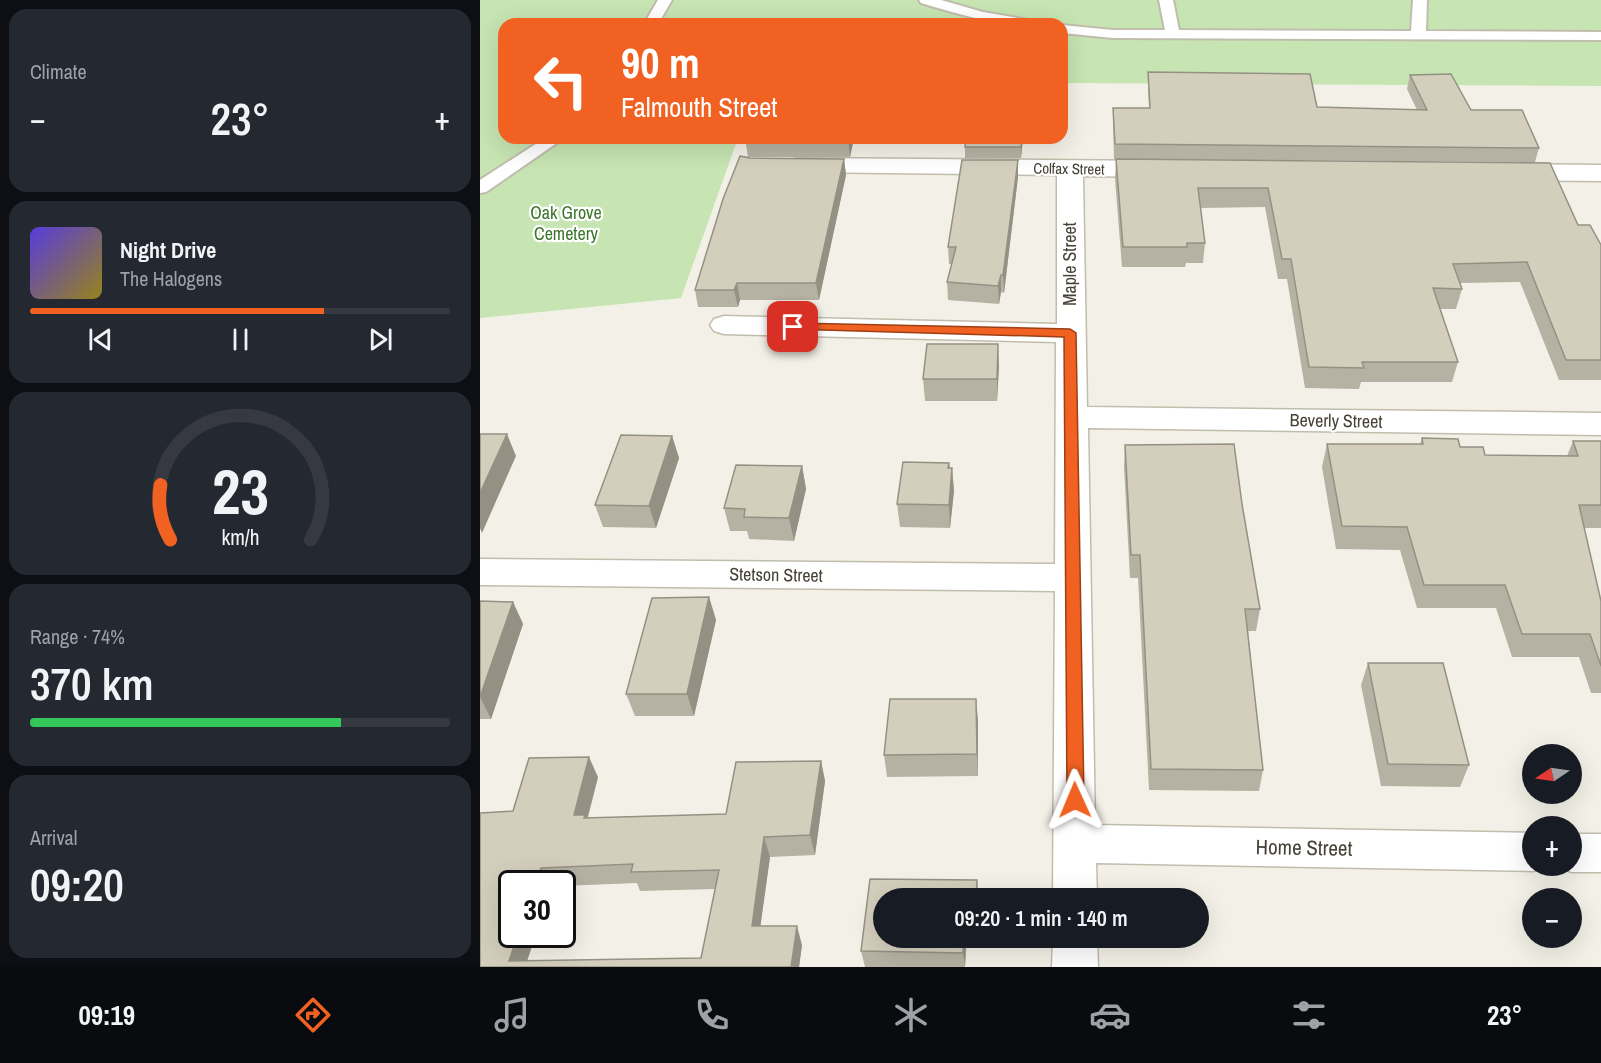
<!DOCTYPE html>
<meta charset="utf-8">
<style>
:root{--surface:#171b24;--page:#242831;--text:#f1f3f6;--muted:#9ea1a6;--line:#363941;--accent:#f16121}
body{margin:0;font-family:"Archivo Narrow",sans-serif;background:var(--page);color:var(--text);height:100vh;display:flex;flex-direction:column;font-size:22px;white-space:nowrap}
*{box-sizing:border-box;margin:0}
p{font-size:20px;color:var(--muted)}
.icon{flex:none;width:33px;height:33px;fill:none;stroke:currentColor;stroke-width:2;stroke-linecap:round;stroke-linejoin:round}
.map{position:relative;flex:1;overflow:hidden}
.drawer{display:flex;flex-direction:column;gap:9px;padding:9px;background:#0d0f14;width:480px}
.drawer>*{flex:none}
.banner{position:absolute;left:18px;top:18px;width:570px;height:126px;border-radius:18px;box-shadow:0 6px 24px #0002;background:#f16121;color:#fff;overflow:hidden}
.needle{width:39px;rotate:257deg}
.tools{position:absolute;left:1042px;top:744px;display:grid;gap:12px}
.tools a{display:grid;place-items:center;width:60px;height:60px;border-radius:50%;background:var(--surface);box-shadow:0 6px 24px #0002;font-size:30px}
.speed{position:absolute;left:18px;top:870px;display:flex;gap:12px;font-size:30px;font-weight:700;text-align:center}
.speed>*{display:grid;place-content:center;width:78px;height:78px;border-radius:50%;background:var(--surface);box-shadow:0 6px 24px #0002;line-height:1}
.speed .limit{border:3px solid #111;border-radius:9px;background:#fff;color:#111}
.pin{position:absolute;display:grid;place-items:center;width:51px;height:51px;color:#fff;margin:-26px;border-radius:12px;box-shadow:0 3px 9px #0006}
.me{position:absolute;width:66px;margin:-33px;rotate:359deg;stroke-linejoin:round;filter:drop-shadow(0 0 4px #0008)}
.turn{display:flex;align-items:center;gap:21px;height:126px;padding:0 24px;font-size:27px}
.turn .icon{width:78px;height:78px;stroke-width:2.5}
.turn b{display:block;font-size:42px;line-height:51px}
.big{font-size:45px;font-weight:600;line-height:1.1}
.drawer .widget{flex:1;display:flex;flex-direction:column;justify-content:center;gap:9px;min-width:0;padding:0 21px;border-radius:18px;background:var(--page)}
.drawer .dial{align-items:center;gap:0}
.dial svg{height:156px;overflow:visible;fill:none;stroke:var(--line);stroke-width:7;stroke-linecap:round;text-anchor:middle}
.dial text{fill:var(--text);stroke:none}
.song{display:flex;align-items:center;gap:18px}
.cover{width:72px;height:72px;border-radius:9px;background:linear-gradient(135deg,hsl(250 70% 55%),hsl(50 70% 35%))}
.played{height:6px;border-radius:3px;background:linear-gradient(90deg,var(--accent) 70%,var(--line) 70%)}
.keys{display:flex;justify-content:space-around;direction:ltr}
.heat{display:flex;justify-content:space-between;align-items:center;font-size:33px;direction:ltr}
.charge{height:9px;border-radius:4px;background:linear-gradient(90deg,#34c759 74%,var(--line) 0)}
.trip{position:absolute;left:393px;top:888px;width:336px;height:60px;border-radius:30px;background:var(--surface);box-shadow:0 6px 24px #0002;font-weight:600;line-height:60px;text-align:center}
.tab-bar{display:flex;height:96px;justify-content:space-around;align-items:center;background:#090b0e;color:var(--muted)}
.tab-bar .icon{width:42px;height:42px}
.tab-bar .active{color:var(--accent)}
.tab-bar b{font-size:27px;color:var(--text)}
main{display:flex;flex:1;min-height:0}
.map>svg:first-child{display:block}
.green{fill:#c6e5b2}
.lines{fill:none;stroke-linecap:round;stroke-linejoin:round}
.service-casing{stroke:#c1bdad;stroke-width:4}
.minor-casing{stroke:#c1bdad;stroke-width:3}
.service{fill:#fff;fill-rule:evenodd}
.minor{fill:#fff;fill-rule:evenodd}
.wall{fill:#b6b2a3;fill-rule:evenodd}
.shaded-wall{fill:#949184}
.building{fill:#d4cfbd;stroke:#949184;stroke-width:1.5;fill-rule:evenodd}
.route{fill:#f16121;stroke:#9d3f15;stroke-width:1.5}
.labels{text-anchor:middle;stroke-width:4.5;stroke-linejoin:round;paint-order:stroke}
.far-street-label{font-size:15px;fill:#464237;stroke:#fff}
.park-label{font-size:18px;fill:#3c752c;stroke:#fff}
.street-label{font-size:18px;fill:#464237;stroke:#fff}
.near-street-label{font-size:21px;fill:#464237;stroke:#fff}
</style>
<main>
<section class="drawer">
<div class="widget"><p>Climate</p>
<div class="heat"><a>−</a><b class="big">23°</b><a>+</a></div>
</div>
<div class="widget">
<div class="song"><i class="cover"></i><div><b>Night Drive</b><p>The Halogens</p></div></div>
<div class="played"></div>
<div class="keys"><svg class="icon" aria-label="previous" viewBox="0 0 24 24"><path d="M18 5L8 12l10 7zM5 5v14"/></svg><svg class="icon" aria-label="pause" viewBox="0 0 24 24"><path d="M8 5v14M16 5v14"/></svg><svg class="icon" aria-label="next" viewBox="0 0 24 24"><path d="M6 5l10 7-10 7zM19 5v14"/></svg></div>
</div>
<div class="widget dial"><svg viewBox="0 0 100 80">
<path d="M14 69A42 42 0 1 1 86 69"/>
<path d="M14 69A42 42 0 0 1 9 41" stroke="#f16121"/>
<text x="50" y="56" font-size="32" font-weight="700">23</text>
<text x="50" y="72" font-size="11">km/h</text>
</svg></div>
<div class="widget"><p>Range · 74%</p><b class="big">370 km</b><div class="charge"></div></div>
<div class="widget"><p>Arrival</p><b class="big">09:20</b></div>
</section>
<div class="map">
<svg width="1121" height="967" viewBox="0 0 1121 967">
<rect width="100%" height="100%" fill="#f3f1e7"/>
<path class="green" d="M 0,0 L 1121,0 L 1121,86 L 582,83 L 582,24 L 24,24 L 24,138 L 258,138 L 201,298 L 0,318 Z"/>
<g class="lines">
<defs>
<path id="service" d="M 178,0 L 192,0 L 178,24 L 164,24 Z
M 439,0 L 461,0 L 503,12 L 555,21 L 557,24 C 511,24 484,16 441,3 Z
M 679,0 L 693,0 L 699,30 L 931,31 L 933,0 L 947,0 L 946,31 L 1121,32 L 1121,40 L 633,38 L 582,33 L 582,25 L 633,30 L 685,30 Z
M 65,138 L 84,138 L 6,192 L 0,193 L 0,180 Z"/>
<path id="minor" d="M 319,158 L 681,161 L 690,164 L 694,169 L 690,174 L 681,177 L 603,176 L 607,407 L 1121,413 L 1121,435 L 608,428 L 615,825 L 1053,833 L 1053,866 L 1068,866 L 1053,871 L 616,863 L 617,898 L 573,898 L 575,591 L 0,585 L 0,559 L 575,564 L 576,342 L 244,334 L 234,331 L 230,325 L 234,319 L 244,316 L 577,324 L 577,175 L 319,172 L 310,170 L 307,165 L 310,160 Z
M 1030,164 L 1121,165 L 1121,181 L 1030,180 L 1021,177 L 1017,172 L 1021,167 Z
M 1092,834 L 1121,834 L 1121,872 L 1092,872 L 1077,867 L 1092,866 Z
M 573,938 L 617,938 L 618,967 L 572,967 Z"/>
</defs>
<use href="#service" class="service-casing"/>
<use href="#minor" class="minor-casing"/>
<use href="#service" class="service"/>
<use href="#minor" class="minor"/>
</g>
<path class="wall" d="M 668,72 L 837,107 L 937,110 L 927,89 L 930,75 L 991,110 L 1059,148 L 1055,162 L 634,159 L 633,122 L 633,108 L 669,108 L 668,86 Z
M 265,138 L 374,138 L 370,157 L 268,157 Z
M 543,138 L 541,158 L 485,158 L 485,147 Z
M 270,158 L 364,159 L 366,175 L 339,300 L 260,300 L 258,307 L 218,307 L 215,290 Z
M 636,159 L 1098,225 L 1121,245 L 1121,380 L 1079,380 L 1040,282 L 980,283 L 982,289 L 976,309 L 960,309 L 978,362 L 972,382 L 881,382 L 879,389 L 825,388 L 807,279 L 798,279 L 785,207 L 720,208 L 725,243 L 723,263 L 706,263 L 705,267 L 642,267 L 635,179 Z
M 538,160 L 538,177 L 524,293 L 521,292 L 519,304 L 468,300 L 467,282 L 472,264 L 469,264 L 468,247 Z
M 519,366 L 517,401 L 445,401 L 443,379 Z
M 192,436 L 199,458 L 176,528 L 123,527 L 115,505 Z
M 942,438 L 980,447 L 1005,455 L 1087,456 L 1093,441 L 1121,441 L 1121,528 L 1104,528 L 1121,601 L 1121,693 L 1111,693 L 1099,657 L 1032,657 L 1016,608 L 937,608 L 920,550 L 856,549 L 842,467 L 847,444 L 940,444 Z
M 645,445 L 762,504 L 780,609 L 776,631 L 768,631 L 783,770 L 779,791 L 669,790 L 658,578 L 650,578 L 644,467 Z
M 469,463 L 470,468 L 472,468 L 474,491 L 470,528 L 420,527 L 417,504 Z
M 322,466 L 326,489 L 314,541 L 269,539 L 267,531 L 250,531 L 244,508 Z
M 229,597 L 236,620 L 214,716 L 155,716 L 146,694 Z
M 0,601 L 33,602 L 43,624 L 11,719 L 0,719 Z
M 888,663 L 989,765 L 980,787 L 901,786 L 881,685 Z
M 498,720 L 498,776 L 407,777 L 404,755 Z
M 341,761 L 345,781 L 335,855 L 290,857 L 280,926 L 322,945 L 319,967 L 0,967 L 33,811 L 118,777 L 108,818 L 246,814 ZM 157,883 L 160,891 L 235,889 L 221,958 L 47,961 L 56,934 L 32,884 L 82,884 L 82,886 Z
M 390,879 L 497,880 L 498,898 L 404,898 L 404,938 L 496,938 L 496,940 L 487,940 L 485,967 L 385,967 L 381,951 Z"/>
<path class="shaded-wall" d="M 368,138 L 374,138 L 370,157 Z
M 542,138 L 543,138 L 541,158 L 541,147 Z
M 364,159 L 366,175 L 339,300 L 336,283 Z
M 538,160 L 538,177 L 524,293 L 523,275 Z
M 521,275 L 521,292 L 519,304 L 518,286 Z
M 257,283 L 260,300 L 258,307 L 254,290 Z
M 518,344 L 519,366 L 517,401 L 517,379 Z
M 27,434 L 36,456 L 2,533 L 0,528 L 0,493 Z
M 192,436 L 199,458 L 176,528 L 169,506 Z
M 469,463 L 471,482 L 472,468 L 474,491 L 470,528 L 469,505 L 468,468 Z
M 322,466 L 326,489 L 314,541 L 309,518 Z
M 229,597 L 236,620 L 214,716 L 207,694 Z
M 33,602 L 43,624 L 11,719 L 0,697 Z
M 496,699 L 498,720 L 498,776 L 497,754 Z
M 109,757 L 118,777 L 107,819 L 94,815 Z
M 341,761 L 345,781 L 335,855 L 330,835 Z
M 284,837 L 290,857 L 278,944 L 272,926 Z
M 61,868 L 69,884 L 55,884 Z
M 497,880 L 498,898 L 496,898 Z
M 317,926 L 322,945 L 319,967 L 311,967 Z
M 38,934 L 56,934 L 45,967 L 29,961 Z
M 484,938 L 486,938 L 485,967 L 483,953 Z"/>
<path class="building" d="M 668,72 L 830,74 L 837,107 L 947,110 L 930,75 L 971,74 L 991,110 L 1042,110 L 1059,148 L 635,144 L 633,108 L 670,108 Z
M 486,138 L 542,138 L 541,147 L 485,147 Z
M 260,156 L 270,158 L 364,159 L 336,283 L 257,283 L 254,290 L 215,290 L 243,199 Z
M 636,159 L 1070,163 L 1098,225 L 1110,225 L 1121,245 L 1121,360 L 1086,360 L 1047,262 L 973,264 L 982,289 L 953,288 L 978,362 L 882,362 L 884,368 L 829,367 L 811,259 L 802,259 L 788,188 L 718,188 L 725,243 L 707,243 L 707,247 L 643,247 Z
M 482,160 L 538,160 L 523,275 L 521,275 L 518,286 L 467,282 L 476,247 L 468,247 Z
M 447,344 L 518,344 L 517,379 L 443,379 Z
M 0,434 L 27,434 L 0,493 Z
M 141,435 L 192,436 L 169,506 L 115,505 Z
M 942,438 L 978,439 L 980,447 L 1003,447 L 1005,455 L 1098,456 L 1093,441 L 1121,441 L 1121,505 L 1099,505 L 1121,601 L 1121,666 L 1110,634 L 1042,634 L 1025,585 L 944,585 L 927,527 L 862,526 L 847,444 L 943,444 Z
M 754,444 L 762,504 L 780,609 L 765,609 L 783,770 L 671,769 L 660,555 L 651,555 L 645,445 Z
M 423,462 L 469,463 L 468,468 L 472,468 L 469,505 L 417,504 Z
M 256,465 L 322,466 L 309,518 L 264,517 L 265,509 L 244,508 Z
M 229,597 L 207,694 L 146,694 L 172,598 Z
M 0,601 L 33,602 L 0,697 Z
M 888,663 L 963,663 L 989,765 L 908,764 Z
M 410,699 L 496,699 L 497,754 L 404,755 Z
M 109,757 L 94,815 L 105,815 L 104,818 L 246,814 L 256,762 L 341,761 L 330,835 L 284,837 L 272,926 L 317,926 L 311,967 L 0,967 L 0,813 L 33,811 L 49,758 ZM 153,864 L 151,872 L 239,870 L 221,958 L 29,961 L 38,934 L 32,934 L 32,884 L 55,884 L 61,868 Z
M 390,879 L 497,880 L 496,898 L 404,898 L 404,938 L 484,938 L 483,953 L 381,951 Z"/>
<path class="route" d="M 313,323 L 590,329 L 596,333 L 604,800 L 601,805 L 595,807 L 589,805 L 587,800 L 584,337 L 309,329 L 307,327 Z"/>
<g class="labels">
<g class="far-street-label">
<text transform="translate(589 169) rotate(1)" y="5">Colfax Street</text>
</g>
<g class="park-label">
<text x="86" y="219">Oak Grove<tspan x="86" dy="21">Cemetery</tspan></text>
</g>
<g class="street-label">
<text transform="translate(590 264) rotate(-90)" y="6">Maple Street</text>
<text transform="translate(856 421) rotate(1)" y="6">Beverly Street</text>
<text transform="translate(296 575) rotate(1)" y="6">Stetson Street</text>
</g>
<g class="near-street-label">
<text transform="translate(824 848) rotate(1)" y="7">Home Street</text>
</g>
</g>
</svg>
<div class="tools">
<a><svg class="needle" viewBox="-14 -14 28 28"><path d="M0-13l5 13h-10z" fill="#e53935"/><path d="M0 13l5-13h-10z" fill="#9ea1a6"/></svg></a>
<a>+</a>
<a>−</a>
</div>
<div class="speed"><div class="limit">30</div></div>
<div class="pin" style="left:313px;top:327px;background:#d93025"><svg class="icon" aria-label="arrive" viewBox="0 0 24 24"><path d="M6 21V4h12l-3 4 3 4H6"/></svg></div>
<svg class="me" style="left:595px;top:800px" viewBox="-20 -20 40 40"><path d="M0-17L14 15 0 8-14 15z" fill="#f16121" stroke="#fff" stroke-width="4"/></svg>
<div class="trip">09:20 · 1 min · 140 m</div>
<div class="banner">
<div class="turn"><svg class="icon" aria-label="left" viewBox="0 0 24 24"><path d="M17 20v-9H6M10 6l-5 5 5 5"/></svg><div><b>90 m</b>Falmouth Street</div></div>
</div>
</div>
</main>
<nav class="tab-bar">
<b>09:19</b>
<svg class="icon active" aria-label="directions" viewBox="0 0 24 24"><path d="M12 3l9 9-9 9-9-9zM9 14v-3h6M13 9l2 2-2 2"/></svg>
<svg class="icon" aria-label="music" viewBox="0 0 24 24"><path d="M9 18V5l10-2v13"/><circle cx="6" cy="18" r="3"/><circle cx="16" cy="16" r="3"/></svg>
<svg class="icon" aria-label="phone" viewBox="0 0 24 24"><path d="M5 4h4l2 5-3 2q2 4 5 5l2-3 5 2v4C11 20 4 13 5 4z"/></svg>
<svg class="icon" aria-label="climate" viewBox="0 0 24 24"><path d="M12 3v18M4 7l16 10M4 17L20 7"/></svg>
<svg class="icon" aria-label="car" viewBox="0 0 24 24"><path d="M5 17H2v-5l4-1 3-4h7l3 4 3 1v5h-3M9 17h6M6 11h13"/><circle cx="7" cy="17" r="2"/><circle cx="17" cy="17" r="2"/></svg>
<svg class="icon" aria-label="filters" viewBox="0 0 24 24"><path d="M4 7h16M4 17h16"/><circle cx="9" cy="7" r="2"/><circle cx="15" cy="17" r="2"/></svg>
<b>23°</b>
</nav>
